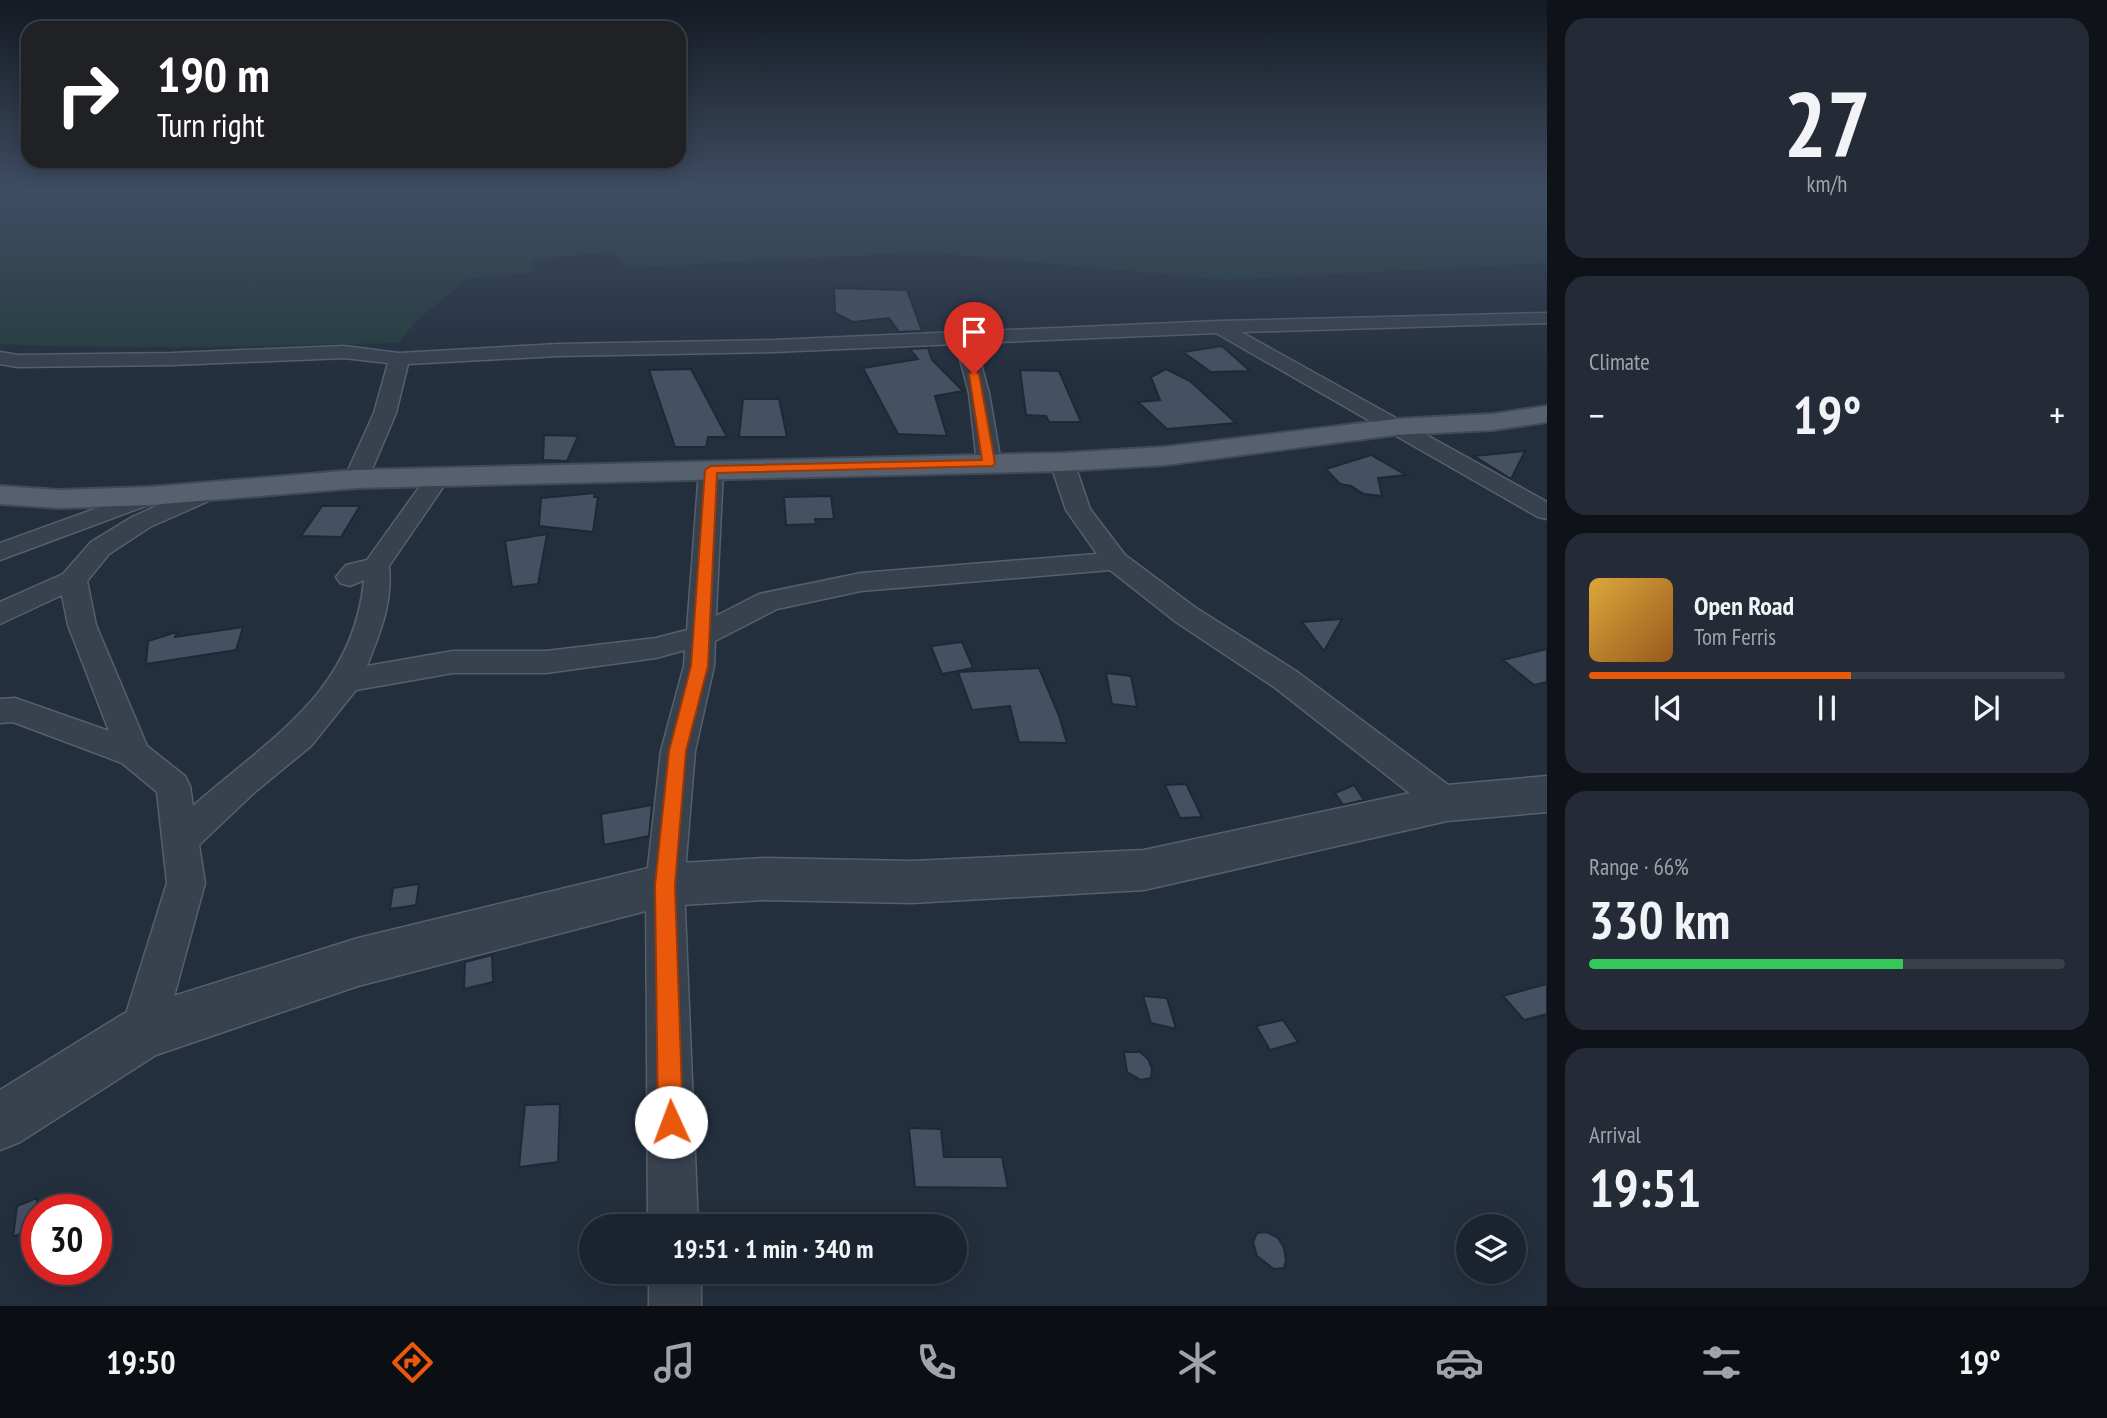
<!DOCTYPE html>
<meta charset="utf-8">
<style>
:root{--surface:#1b232e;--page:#242b36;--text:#f1f3f6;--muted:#a0a4aa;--line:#39404a;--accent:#ea580c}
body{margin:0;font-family:"PT Sans Narrow",sans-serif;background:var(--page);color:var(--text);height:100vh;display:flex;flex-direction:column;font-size:26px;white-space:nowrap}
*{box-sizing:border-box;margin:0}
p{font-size:23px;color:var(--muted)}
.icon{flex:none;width:38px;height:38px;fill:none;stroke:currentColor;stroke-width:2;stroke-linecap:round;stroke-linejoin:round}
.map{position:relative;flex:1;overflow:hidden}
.side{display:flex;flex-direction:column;gap:18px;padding:18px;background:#0f1319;width:560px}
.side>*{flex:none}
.hud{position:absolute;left:21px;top:21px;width:665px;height:147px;border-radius:21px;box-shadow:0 4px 18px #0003,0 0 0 2px var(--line);background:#202124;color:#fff;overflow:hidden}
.buttons{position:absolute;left:1456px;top:1214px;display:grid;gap:14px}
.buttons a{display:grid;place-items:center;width:70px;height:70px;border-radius:50%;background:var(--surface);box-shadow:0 4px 18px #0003,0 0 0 2px var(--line);font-size:35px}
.speed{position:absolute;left:21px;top:1194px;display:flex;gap:14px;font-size:35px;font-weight:700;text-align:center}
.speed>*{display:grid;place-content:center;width:91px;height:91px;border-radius:50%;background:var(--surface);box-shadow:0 4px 18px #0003,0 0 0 2px var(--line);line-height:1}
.speed .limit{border:10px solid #d22;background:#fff;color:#111}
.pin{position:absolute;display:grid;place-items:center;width:60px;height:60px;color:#fff;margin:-72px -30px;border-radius:50% 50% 50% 0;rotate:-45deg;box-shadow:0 0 7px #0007}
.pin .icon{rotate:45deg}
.me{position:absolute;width:77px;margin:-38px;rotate:358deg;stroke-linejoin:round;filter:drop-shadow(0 0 5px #0008)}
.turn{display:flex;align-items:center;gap:24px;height:147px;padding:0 21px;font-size:32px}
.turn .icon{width:91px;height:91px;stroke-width:2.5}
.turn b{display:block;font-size:49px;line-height:60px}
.big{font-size:52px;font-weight:700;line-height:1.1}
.side .widget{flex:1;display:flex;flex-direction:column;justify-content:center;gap:10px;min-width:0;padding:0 24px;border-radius:21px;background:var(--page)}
.side .dial{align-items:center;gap:0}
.dial b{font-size:91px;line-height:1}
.song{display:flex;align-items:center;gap:21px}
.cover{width:84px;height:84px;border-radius:10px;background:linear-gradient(135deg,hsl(40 70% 55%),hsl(30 70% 35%))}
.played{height:7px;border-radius:4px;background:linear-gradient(90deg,var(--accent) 55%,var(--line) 55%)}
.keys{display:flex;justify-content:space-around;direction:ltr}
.heat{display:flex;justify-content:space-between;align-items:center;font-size:38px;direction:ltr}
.charge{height:10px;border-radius:5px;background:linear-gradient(90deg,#34c759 66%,var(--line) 0)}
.trip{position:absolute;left:579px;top:1214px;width:388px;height:70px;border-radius:35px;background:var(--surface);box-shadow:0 4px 18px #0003,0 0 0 2px var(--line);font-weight:700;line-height:70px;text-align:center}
.dock{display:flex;height:112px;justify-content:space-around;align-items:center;background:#0b0e12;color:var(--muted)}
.dock .icon{width:49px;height:49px}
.dock .on{color:var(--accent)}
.dock b{font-size:32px;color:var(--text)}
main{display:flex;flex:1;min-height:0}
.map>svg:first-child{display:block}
.green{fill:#263c3f}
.building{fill:#455162;stroke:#1f2835;stroke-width:2}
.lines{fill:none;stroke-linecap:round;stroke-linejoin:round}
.minor-casing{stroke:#565f6c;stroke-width:3}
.tertiary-casing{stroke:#565f6c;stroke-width:3}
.primary-casing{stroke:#414a57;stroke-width:4}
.minor{fill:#38414e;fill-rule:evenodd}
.tertiary{fill:#38414e;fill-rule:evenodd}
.primary{fill:#56606e;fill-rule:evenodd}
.route{fill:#ea580c;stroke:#983908;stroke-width:2}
</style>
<main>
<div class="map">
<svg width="1547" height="1306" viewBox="0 0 1547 1306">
<rect width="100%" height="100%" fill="#242f3e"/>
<path class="green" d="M 0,189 L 1547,189 L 1547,263 L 1226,280 L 926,252 L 624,268 L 616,252 L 534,259 L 532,273 L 467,279 L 415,322 L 399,343 C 266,345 133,351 0,344 Z"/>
<path class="building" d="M 834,288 L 907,290 L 922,331 L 899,332 L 889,318 L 853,322 L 835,313 Z
M 1222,346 L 1250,371 L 1211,372 L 1183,352 Z
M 928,348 L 932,360 L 963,391 L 935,396 L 947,436 L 898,434 L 863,368 L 918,359 L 910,349 Z
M 691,369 L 727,437 L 708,437 L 706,447 L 675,447 L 649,370 Z
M 1166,369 L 1190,381 L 1236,423 L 1167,429 L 1138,402 L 1160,400 L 1151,377 Z
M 1020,370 L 1059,371 L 1081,422 L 1049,422 L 1046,416 L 1026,415 Z
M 743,399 L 779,399 L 787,437 L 739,437 Z
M 544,435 L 578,436 L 567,461 L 543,460 Z
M 1525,451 L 1511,479 L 1474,456 Z
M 1371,455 L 1406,475 L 1378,478 L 1382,496 L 1364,494 L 1351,486 L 1340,484 L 1326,469 Z
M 595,493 L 594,497 L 598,497 L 593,532 L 539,526 L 541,498 Z
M 831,496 L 834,519 L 815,519 L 816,524 L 786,525 L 784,497 Z
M 322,506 L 360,506 L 341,537 L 301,536 Z
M 547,534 L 538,584 L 512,587 L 505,541 Z
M 1342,619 L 1324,651 L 1302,622 Z
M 243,627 L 236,650 L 146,664 L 148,641 L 177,632 L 175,637 Z
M 962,642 L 973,668 L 942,674 L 931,646 Z
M 1547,649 L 1547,682 L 1534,685 L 1503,660 Z
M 1039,668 L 1059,716 L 1067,743 L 1019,742 L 1010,706 L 972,710 L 958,672 Z
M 1106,673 L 1131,676 L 1137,707 L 1112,704 Z
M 1186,784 L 1202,817 L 1180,818 L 1165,785 Z
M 1354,785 L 1364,800 L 1343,805 L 1335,793 Z
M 652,805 L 649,836 L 604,845 L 601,814 Z
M 419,884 L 416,905 L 390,909 L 393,888 Z
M 492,955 L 493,982 L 464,989 L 465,962 Z
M 1547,984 L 1547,1014 L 1524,1020 L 1503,996 Z
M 1143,996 L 1167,998 L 1176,1029 L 1151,1023 Z
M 1283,1020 L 1298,1042 L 1270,1050 L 1256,1026 Z
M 1124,1052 L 1140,1052 L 1148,1059 L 1152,1069 L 1151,1078 L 1141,1080 L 1127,1072 Z
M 560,1104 L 558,1162 L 519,1167 L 525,1105 Z
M 909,1128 L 941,1129 L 944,1157 L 1002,1157 L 1008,1188 L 915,1187 Z
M 37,1198 L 37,1227 L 13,1237 L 17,1206 Z
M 1267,1232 L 1278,1238 L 1284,1248 L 1286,1260 L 1284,1268 L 1274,1269 L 1257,1256 L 1253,1242 L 1257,1233 Z"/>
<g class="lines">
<defs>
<path id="minor" d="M 1547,313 L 1547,323 L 1241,332 L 1547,502 L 1547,519 L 1538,517 L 1216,333 L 975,343 L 989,393 L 1001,463 L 997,468 L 981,468 L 977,463 L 969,393 L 956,344 L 774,352 L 558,356 L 408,364 L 396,413 L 368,479 L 364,484 L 348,484 L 344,479 L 374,413 L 388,363 L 344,358 L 173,365 L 18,367 L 0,364 L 0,352 L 18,355 L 173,353 L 344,346 L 399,353 L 558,344 L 774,340 L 1219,321 Z
M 1062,455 L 1070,457 L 1074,462 L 1090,509 L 1125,555 L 1196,608 L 1296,671 L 1459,793 L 1464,803 L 1459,813 L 1447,818 L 1435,813 L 1274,687 L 1176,622 L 1110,570 L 861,591 L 777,609 L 715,641 L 714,666 L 695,751 L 684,885 L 698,1227 L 648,1227 L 646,885 L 661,751 L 684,666 L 685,650 L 656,658 L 546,673 L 453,673 L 356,690 L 311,746 L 256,791 L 199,845 L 205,883 L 164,1033 L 157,1048 L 142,1055 L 127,1048 L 120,1033 L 167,883 L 157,792 L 122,763 L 13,722 L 0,723 L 0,699 L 15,698 L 109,731 L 68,625 L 62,595 L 0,624 L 0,602 L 63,574 L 91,542 L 132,517 L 202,486 L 211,484 L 220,486 L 223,491 L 220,496 L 150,527 L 109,554 L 87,581 L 96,625 L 147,746 L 185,776 L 190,786 L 193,806 C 270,738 353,693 364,580 L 350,586 L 340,583 L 336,577 L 346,565 L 367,560 L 430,472 L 446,472 L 450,477 L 389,566 C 393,602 380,633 367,666 L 453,651 L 546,651 L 656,638 L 687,630 L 699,470 L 703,465 L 719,465 L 723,470 L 716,616 L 759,594 L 861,573 L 1097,554 L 1066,510 L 1050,462 L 1054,457 Z
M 150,489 L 159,491 L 162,496 L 159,501 L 0,560 L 0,543 Z
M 649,1272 L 701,1272 L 701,1306 L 649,1306 Z"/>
<path id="tertiary" d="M 1547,776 L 1547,812 L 1447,821 L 1144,890 L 912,903 L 765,900 L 665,906 L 358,986 L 156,1055 L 20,1142 L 0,1150 L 0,1090 L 123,1014 L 142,1006 L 358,938 L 665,864 L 765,858 L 912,861 L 1144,850 L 1447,785 Z"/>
<path id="primary" d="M 1547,406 L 1547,422 L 1493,430 L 1395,435 L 1165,465 L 1062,471 L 356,488 L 150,505 L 59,508 L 0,504 L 0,486 L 59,490 L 150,487 L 356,470 L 1062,453 L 1165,447 L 1395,419 L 1493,414 Z"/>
</defs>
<use href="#minor" class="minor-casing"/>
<use href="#tertiary" class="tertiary-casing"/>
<use href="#primary" class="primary-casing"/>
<use href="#minor" class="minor"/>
<use href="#tertiary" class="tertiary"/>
<use href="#primary" class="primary"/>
</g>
<linearGradient id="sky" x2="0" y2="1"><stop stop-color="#141a22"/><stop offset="0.51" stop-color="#3f4d63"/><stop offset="1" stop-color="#3f4d63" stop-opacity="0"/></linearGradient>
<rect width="1547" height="372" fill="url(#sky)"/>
<path class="route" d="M 974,371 L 979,374 L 995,463 L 993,466 L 717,473 L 708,666 L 686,751 L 675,885 L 683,1122 L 680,1130 L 671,1134 L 662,1130 L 658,1122 L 655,885 L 669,751 L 691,666 L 705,470 L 711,466 L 982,460 L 969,374 Z"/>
</svg>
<div class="buttons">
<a><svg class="icon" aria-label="layers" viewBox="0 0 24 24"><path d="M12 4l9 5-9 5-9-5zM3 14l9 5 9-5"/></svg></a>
</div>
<div class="speed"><div class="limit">30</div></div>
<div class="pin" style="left:974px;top:374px;background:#d93025"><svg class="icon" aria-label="arrive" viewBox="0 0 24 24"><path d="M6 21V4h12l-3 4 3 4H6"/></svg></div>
<svg class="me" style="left:671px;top:1122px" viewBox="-20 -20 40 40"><circle r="19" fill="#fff"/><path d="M0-13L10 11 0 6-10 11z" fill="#ea580c"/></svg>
<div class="trip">19:51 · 1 min · 340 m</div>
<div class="hud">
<div class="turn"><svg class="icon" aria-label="right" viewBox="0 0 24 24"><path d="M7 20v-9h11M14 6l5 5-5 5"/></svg><div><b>190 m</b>Turn right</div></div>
</div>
</div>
<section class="side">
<div class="widget dial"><b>27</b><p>km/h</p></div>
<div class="widget"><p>Climate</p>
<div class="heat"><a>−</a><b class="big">19°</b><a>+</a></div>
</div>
<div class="widget">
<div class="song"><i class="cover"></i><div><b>Open Road</b><p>Tom Ferris</p></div></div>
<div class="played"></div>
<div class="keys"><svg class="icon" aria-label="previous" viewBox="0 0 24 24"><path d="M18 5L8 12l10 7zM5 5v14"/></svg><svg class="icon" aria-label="pause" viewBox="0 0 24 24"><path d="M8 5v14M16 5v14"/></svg><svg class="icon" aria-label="next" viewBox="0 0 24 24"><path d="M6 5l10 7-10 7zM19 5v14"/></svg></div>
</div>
<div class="widget"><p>Range · 66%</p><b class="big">330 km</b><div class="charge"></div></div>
<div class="widget"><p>Arrival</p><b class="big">19:51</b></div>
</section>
</main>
<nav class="dock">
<b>19:50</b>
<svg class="icon on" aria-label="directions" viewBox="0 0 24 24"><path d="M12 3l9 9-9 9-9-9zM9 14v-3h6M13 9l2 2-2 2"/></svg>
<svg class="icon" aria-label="music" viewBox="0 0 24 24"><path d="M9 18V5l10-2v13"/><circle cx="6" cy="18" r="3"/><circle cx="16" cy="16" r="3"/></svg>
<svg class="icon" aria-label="phone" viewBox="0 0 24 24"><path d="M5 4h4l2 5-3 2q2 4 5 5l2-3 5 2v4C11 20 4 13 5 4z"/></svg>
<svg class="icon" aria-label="climate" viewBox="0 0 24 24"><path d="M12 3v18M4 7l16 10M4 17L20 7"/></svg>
<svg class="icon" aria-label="car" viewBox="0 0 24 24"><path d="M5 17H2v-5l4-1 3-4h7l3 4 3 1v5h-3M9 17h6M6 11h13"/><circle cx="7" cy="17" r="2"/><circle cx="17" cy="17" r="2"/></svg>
<svg class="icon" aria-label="filters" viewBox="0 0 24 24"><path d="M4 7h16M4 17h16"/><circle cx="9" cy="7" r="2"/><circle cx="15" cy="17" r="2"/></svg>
<b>19°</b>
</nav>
